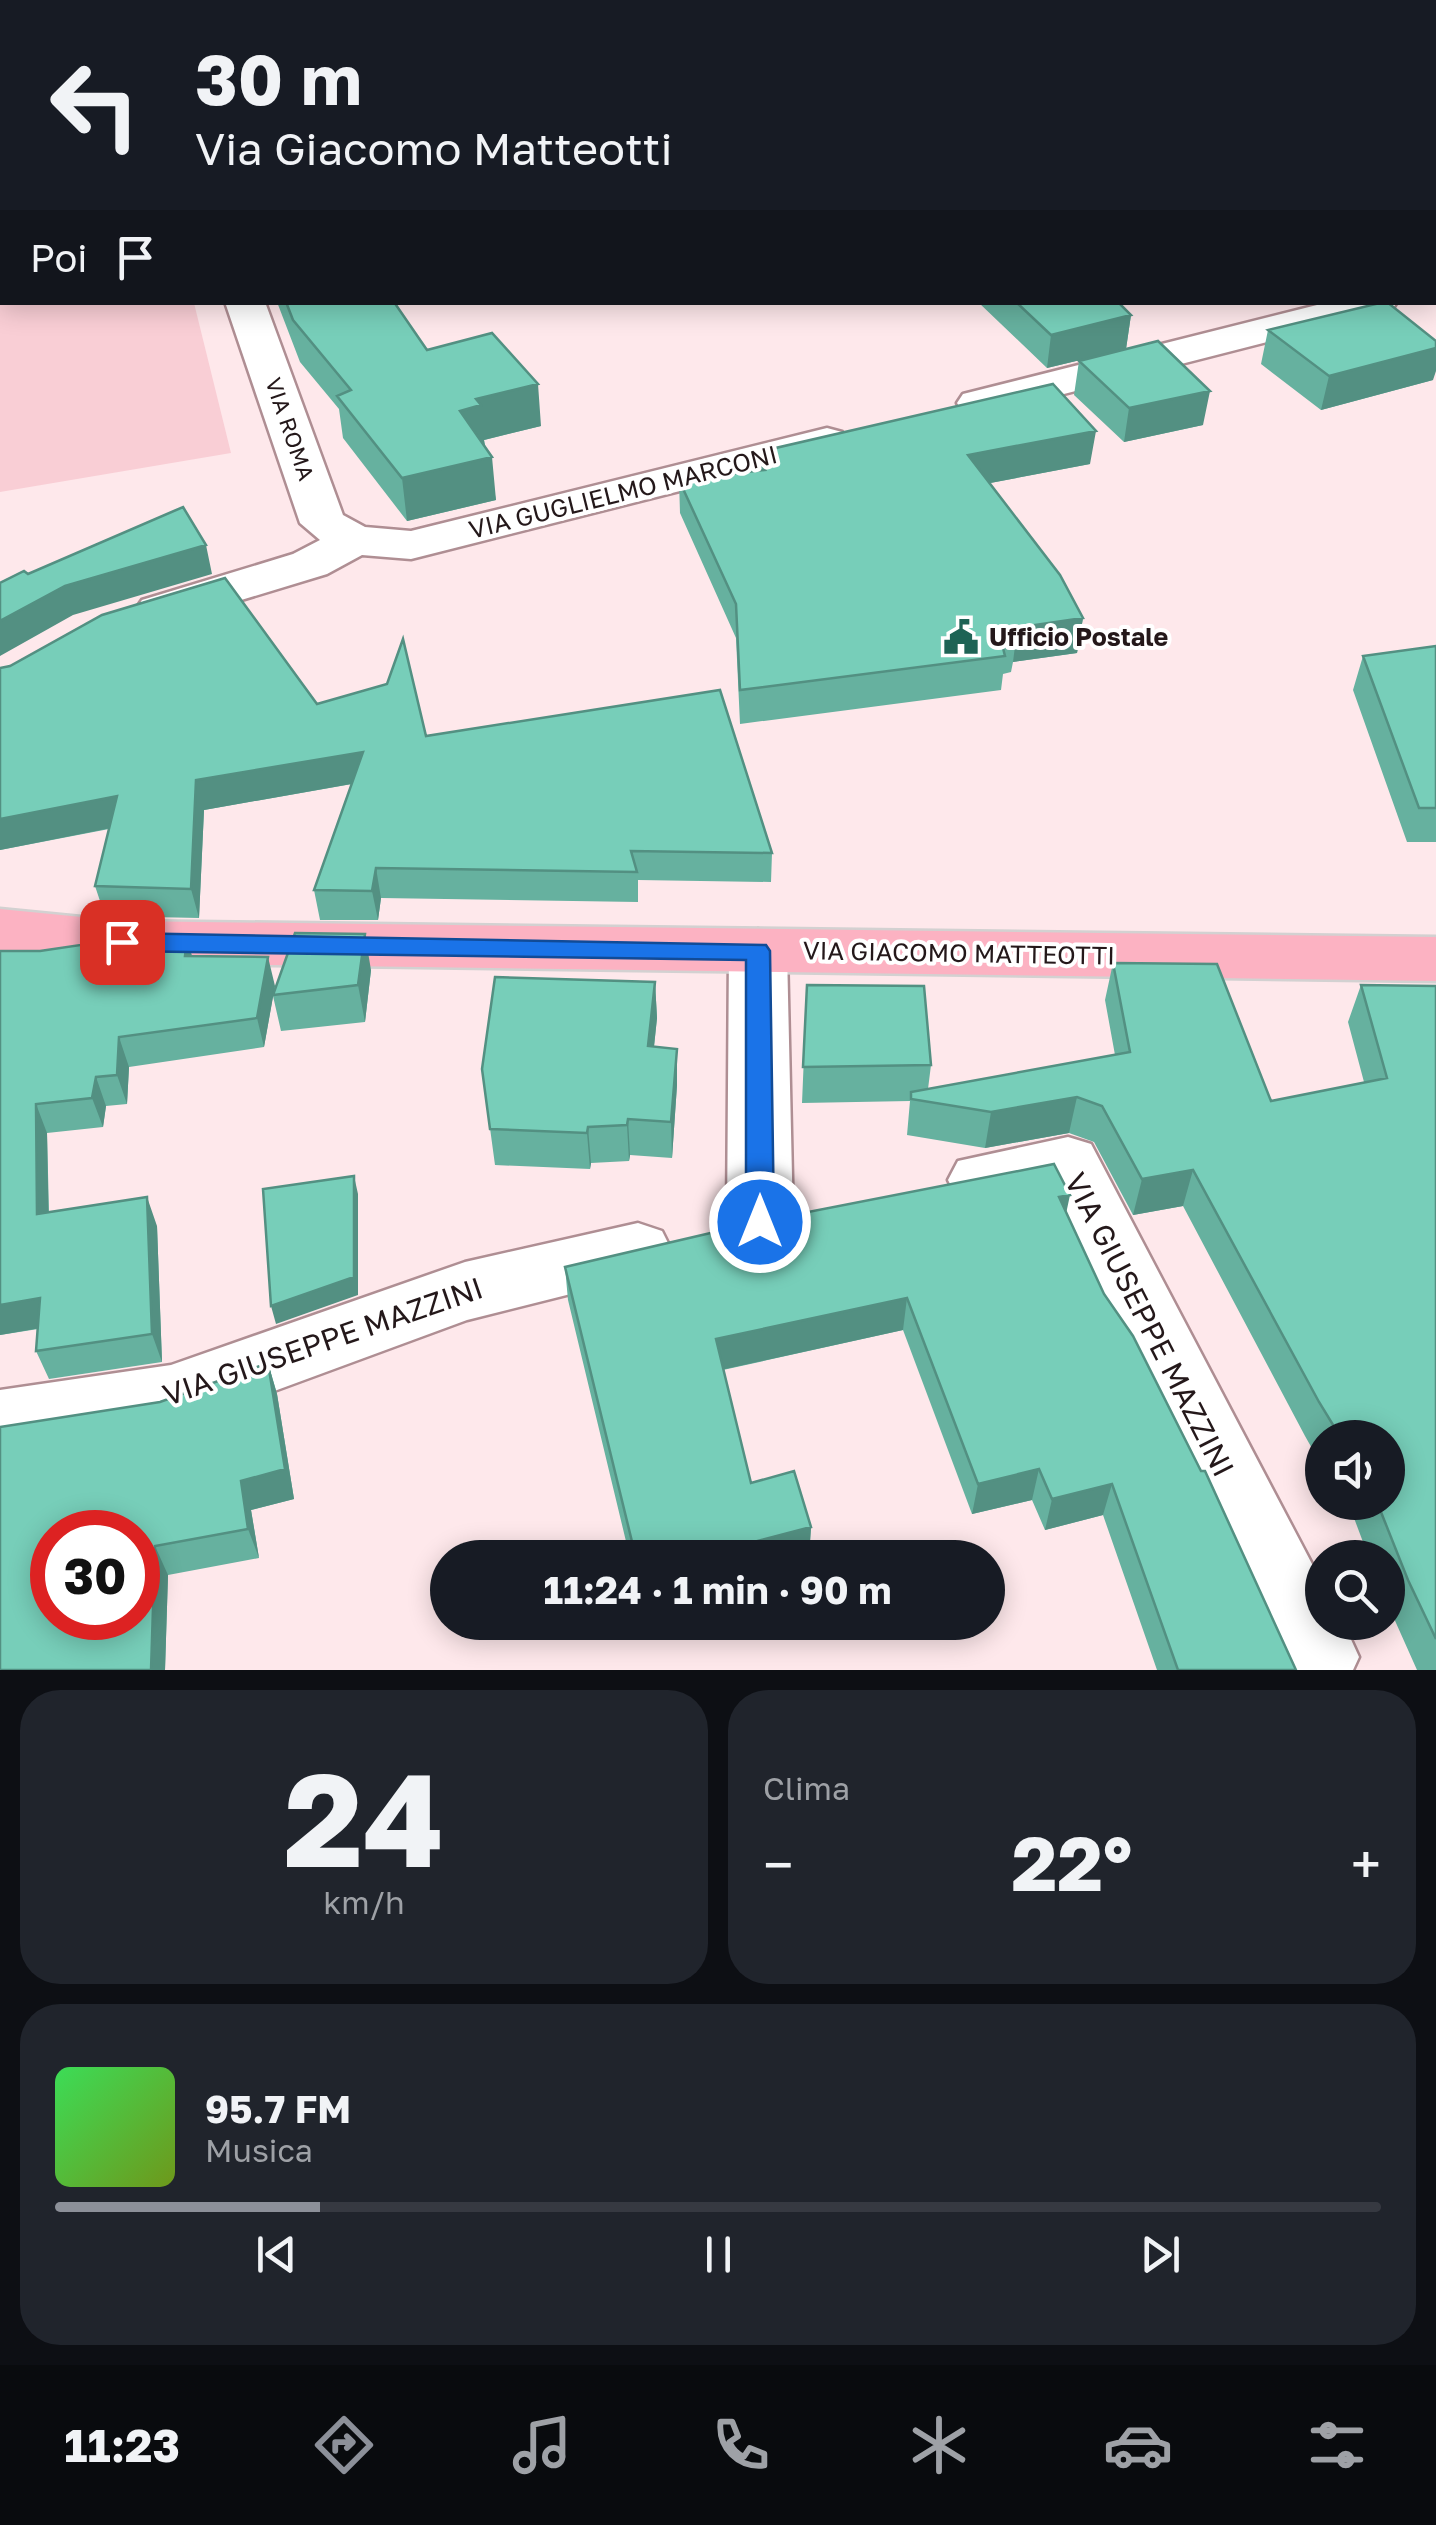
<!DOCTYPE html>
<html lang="it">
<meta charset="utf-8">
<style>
:root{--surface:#171b24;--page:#20242c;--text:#f1f3f6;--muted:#9ea1a6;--line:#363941;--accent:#8c9099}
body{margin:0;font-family:"Golos Text",sans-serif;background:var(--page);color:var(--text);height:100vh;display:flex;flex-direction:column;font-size:38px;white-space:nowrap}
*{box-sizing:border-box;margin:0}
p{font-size:32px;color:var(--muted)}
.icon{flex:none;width:55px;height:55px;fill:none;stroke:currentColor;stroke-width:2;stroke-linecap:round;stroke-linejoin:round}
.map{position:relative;height:1670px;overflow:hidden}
.sheet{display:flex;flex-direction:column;gap:20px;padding:20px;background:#0d0f14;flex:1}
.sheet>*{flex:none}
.top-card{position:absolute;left:0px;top:0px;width:1438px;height:305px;box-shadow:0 5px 25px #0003;background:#171b24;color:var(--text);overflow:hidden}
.buttons{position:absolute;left:1305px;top:1420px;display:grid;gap:20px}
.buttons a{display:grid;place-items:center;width:100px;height:100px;border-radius:50%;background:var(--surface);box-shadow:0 5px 25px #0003;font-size:50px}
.speed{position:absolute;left:30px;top:1510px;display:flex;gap:20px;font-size:50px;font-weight:700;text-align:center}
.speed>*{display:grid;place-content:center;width:130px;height:130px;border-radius:50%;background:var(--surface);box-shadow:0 5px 25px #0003;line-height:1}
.speed .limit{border:15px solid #d22;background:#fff;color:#111}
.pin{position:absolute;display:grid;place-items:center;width:85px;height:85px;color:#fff;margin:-42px;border-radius:20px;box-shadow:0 5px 15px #0006}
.me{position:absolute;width:110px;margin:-55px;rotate:0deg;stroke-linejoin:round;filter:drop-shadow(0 0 8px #0008)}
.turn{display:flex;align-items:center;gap:35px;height:210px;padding:0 30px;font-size:45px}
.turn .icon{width:130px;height:130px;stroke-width:2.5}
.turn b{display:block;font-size:70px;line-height:85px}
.then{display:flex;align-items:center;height:95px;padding:0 30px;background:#0003;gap:20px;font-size:38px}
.big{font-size:75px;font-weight:700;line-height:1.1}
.sheet .widget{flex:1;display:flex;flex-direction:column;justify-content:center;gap:15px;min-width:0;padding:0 35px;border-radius:40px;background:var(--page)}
.sheet .dial{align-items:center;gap:0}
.dial b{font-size:130px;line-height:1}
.song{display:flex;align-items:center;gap:30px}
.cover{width:120px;height:120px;border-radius:15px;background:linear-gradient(135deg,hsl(130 70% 55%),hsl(80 70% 35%))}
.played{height:10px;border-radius:5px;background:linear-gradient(90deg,var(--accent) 20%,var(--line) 20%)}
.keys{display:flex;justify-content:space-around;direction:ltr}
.heat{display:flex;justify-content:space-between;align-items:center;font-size:55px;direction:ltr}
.sheet .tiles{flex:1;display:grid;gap:20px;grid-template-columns:1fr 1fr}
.widget:last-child{grid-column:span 2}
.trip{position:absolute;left:430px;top:1540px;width:575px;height:100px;border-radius:50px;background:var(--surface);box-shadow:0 5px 25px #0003;font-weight:700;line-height:100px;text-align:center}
.dock{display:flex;height:160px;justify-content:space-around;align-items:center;background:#090b0e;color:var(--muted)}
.dock .icon{width:70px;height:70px}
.dock .active{color:var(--accent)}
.dock b{font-size:45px;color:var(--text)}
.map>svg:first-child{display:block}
.green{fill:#f9ced5}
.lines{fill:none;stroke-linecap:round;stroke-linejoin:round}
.minor-casing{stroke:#af8e93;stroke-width:5}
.primary-casing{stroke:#d3d1d1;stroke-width:5}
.minor{fill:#fff;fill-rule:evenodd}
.primary{fill:#fcb2c2;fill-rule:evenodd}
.wall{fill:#66b19f}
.shaded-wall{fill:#539082}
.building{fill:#77ceb9;stroke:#539082;stroke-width:2.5;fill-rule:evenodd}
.route{fill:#1a73e8;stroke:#114b97;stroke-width:2.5}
.labels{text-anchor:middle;stroke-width:8;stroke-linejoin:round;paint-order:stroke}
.far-street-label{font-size:22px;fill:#24181a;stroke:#fff}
.street-label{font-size:25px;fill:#24181a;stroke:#fff}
.poi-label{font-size:25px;font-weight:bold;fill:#24181a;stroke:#fff;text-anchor:start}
.near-street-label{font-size:30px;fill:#24181a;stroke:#fff}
</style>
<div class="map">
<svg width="1436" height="1670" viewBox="0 0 1436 1670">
<rect width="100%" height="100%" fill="#fee8eb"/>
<path class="green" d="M 0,96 L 2,302 L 194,303 L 231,453 L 0,492 Z"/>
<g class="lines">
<defs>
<path id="minor" d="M 128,0 L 158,0 L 159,2 L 129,2 Z
M 1191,0 L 1223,0 L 1224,2 L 1192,2 Z
M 1435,182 L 1436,182 L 1436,205 L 1435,205 Z
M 1435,276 L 1436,276 L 1436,300 L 1435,300 Z
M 225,302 L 265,302 L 343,515 L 365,527 L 411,531 L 827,428 L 842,432 L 849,441 L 842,450 L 411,559 L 362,555 L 327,574 L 159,625 L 142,620 L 135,610 L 142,600 L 293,554 L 320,540 L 300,523 Z
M 1329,302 L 1397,302 L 1392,310 L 978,416 L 963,412 L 957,403 L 963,394 Z
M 758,929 L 779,936 L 787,951 L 793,1222 L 783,1242 L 760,1250 L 737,1242 L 727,1222 L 729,951 L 737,936 Z
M 1068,1137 L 1091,1144 L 1322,1583 L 1322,1622 L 1343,1622 L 1359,1657 L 1353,1670 L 1284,1670 L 1050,1193 L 981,1207 L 958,1199 L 948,1180 L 958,1161 Z
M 638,1223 L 662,1231 L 672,1251 L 662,1271 L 467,1320 L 171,1429 L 0,1456 L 0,1390 L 171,1365 L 465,1262 Z"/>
<path id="primary" d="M 0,909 L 122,921 L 1436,937 L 1436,981 L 122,963 L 0,951 Z"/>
</defs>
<use href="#minor" class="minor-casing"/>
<use href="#primary" class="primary-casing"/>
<use href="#minor" class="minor"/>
<use href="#primary" class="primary"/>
</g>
<path class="wall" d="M 923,0 L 1167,0 L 1170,2 L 926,2 Z
M 277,302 L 394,302 L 427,350 L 541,426 L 484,440 L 496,500 L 407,521 L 343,438 L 339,409 L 300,362 Z
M 978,302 L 1118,302 L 1131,315 L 1126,349 L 1047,368 Z
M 1268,330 L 1433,380 L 1321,410 L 1261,364 Z
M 1079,361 L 1203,425 L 1124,442 L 1074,395 Z
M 754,453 L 1090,464 L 990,483 L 1083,618 L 1077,653 L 1013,662 L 1011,672 L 1003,674 L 1001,690 L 740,724 L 736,638 L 680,513 L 679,480 L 754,471 Z
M 1436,646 L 1436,842 L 1407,842 L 1353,690 L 1363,656 Z
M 0,668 L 317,704 L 426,736 L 772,853 L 771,882 L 638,880 L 638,902 L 381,898 L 378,920 L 320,920 L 314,890 L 352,784 L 204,810 L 199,918 L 105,916 L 95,886 L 109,829 L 0,850 Z
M 187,938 L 192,956 L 275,986 L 274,991 L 371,970 L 365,1022 L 281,1031 L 273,996 L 264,1047 L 129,1067 L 127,1104 L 106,1106 L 103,1127 L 47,1133 L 49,1212 L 157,1226 L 162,1362 L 49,1379 L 36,1351 L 38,1329 L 0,1335 L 40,951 Z
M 1113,963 L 1271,1101 L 1364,1082 L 1348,1022 L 1361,985 L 1436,986 L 1436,1670 L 1417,1670 L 1388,1605 L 1388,1558 L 1369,1558 L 1348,1502 L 1388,1502 L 1388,1438 L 1322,1438 L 1322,1466 L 1305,1436 L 1183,1206 L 1133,1215 L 1094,1142 L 1069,1133 L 985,1148 L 907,1135 L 910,1101 L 802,1103 L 807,985 L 931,1065 L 928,1089 L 1115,1055 L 1105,1000 Z
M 655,982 L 657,1018 L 654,1047 L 677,1049 L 677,1085 L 672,1158 L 630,1155 L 629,1161 L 591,1163 L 590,1169 L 495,1165 L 482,1069 Z
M 1066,1211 L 1104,1294 L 1296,1670 L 1157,1670 L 1103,1515 L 1045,1530 L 1032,1500 L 972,1514 L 903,1330 L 723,1370 L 751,1483 L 811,1527 L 809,1557 L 630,1558 L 568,1300 L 565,1267 Z
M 268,1363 L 277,1394 L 294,1499 L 251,1510 L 259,1558 L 168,1575 L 165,1670 L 0,1670 L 160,1402 Z"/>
<path class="shaded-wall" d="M 367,0 L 411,0 L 411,2 L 367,2 Z
M 1131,315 L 1126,349 L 1047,368 L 1051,335 Z
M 1436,348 L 1436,371 L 1433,380 L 1321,410 L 1329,376 Z
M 538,384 L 541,426 L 484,440 L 485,448 L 460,411 L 476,399 Z
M 1210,391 L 1203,425 L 1124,442 L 1129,408 Z
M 1096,431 L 1090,464 L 964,488 L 968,455 Z
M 492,457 L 496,500 L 407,521 L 402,478 Z
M 206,545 L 212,574 L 73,615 L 0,656 L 0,621 L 65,586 Z
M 1083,618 L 1077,653 L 1013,662 L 1016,638 L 1015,628 Z
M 363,752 L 368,781 L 204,810 L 199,918 L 191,889 L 196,780 Z
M 117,796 L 126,825 L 0,850 L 0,819 Z
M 376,868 L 381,898 L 378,920 L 372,891 Z
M 365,934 L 371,970 L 365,1022 L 358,985 Z
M 187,938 L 195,968 L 185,956 Z
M 268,957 L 275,986 L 264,1047 L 257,1018 Z
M 655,982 L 657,1018 L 650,1083 L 648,1046 Z
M 119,1037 L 129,1067 L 127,1104 L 117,1075 Z
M 677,1049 L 677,1085 L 672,1158 L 671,1122 Z
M 96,1077 L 106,1106 L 103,1127 L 92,1098 Z
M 1077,1097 L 1069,1133 L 985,1148 L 991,1112 Z
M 36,1104 L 47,1133 L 49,1243 L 37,1214 Z
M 628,1119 L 630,1155 L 629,1161 L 627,1125 Z
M 588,1127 L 591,1163 L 590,1169 L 587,1133 Z
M 1193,1170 L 1183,1206 L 1133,1215 L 1142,1179 Z
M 354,1176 L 358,1194 L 358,1295 L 276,1324 L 271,1306 Z
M 1070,1195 L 1063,1228 L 1059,1197 Z
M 147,1197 L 157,1226 L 162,1362 L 152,1334 Z
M 40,1298 L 52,1326 L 0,1335 L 0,1305 Z
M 907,1298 L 903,1330 L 716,1371 L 716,1339 Z
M 268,1363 L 277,1394 L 294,1499 L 251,1510 L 259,1558 L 248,1529 L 241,1481 Z
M 1039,1469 L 1032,1500 L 972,1514 L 978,1484 Z
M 1112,1484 L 1103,1515 L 1045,1530 L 1052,1499 Z
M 811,1527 L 809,1557 L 806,1558 L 692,1558 Z
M 155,1546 L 168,1575 L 165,1670 L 151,1670 Z"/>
<path class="building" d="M 193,0 L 375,0 L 376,2 L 195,2 Z
M 948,0 L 1167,0 L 1170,2 L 951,2 Z
M 286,302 L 394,302 L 427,350 L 492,333 L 538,384 L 476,399 L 481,405 L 460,411 L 492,457 L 402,478 L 337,396 L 351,390 L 293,320 Z
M 1016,302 L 1118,302 L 1131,315 L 1051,335 Z
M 1384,302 L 1387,302 L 1436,341 L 1436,348 L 1329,376 L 1268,330 Z
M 1158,341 L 1210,391 L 1129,408 L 1079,361 Z
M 1053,384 L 1096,431 L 968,455 L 1060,575 L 1083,618 L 1015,628 L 1016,638 L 1001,640 L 1005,656 L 740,690 L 736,604 L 679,480 L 765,470 L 754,453 Z
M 183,507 L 206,545 L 65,586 L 0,621 L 0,583 L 24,571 L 28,574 Z
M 225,578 L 317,704 L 387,684 L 403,639 L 426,736 L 720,690 L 772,853 L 631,851 L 637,872 L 376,868 L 372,891 L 314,890 L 363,752 L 196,780 L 191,889 L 95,886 L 117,796 L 0,819 L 0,668 L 10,666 L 102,615 Z
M 1436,646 L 1436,808 L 1419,808 L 1363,656 Z
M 295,933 L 365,934 L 358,985 L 273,995 Z
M 84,934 L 187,938 L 185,956 L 268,957 L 257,1018 L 119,1037 L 117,1075 L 96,1077 L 92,1098 L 36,1104 L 37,1214 L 147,1197 L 152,1334 L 36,1351 L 40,1298 L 0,1305 L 0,951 L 40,951 L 81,945 Z
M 1113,963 L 1217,964 L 1271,1101 L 1387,1078 L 1361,985 L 1436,986 L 1436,1639 L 1408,1580 L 1377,1502 L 1388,1502 L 1388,1438 L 1341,1438 L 1319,1402 L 1193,1170 L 1142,1179 L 1102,1106 L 1077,1097 L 991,1112 L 911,1099 L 911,1092 L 1130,1052 Z
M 495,977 L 655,982 L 648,1046 L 677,1049 L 671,1122 L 628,1119 L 627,1125 L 588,1127 L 587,1133 L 490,1129 L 482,1069 Z
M 807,985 L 924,986 L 931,1065 L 803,1067 Z
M 1054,1164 L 1070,1195 L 1059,1197 L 1104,1294 L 1133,1336 L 1201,1471 L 1205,1471 L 1296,1670 L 1178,1670 L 1112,1484 L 1052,1499 L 1039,1469 L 978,1484 L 907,1298 L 716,1339 L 751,1483 L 794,1471 L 811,1527 L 692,1558 L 636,1558 L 565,1267 L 762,1221 Z
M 354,1176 L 354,1277 L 271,1306 L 263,1189 Z
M 268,1363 L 285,1469 L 241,1481 L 248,1529 L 155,1546 L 151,1670 L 0,1670 L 0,1427 L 160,1402 ZM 52,1532 L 138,1532 L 138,1618 L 52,1618 Z"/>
<path class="route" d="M 122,933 L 766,945 L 770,951 L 774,1222 L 770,1230 L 760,1234 L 750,1230 L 746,1222 L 746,960 L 122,951 L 110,942 Z"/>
<defs>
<symbol id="civic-bare" viewBox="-9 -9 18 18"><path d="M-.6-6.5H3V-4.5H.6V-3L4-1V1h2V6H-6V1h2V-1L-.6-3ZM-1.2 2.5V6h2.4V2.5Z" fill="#1e6355" stroke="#fff" stroke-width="2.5" paint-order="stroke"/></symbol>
</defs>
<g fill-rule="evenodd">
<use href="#civic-bare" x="936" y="612" width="50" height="50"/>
</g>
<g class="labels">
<g class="far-street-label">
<text transform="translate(290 429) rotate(71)" y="8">VIA ROMA</text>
</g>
<g class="street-label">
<text transform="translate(623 492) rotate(-14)" y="9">VIA GUGLIELMO MARCONI</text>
<text transform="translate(959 953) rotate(1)" y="9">VIA GIACOMO MATTEOTTI</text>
</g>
<g class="poi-label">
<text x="989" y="646">Ufficio Postale</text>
</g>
<g class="near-street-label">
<text transform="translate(1149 1325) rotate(63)" y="10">VIA GIUSEPPE MAZZINI</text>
<text transform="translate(323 1342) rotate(-19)" y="10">VIA GIUSEPPE MAZZINI</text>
</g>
</g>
</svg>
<div class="buttons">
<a><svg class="icon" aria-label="sound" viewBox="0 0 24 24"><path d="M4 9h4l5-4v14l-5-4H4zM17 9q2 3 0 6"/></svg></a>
<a><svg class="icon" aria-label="search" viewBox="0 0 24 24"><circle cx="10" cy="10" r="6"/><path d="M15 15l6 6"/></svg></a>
</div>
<div class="speed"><div class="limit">30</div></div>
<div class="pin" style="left:122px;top:942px;background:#d93025"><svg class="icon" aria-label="arrive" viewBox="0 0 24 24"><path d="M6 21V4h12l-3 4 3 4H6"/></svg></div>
<svg class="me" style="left:760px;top:1222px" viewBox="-20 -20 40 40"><circle r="17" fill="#1a73e8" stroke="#fff" stroke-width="3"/><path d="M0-11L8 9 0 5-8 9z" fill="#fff"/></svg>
<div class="trip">11:24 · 1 min · 90 m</div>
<div class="top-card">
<div class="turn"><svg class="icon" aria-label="left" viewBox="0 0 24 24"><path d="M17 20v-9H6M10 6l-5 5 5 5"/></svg><div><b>30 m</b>Via Giacomo Matteotti</div></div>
<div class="then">Poi<svg class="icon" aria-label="arrive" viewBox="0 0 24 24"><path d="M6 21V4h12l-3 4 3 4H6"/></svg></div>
</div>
</div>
<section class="sheet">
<div class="tiles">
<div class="widget dial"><b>24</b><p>km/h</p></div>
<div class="widget"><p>Clima</p>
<div class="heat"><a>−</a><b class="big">22°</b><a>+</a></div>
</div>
<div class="widget">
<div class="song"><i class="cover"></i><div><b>95.7 FM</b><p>Musica</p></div></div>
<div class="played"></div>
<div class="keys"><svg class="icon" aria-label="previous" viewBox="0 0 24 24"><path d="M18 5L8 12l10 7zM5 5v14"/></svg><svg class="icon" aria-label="pause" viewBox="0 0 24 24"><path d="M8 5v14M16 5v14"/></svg><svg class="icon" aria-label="next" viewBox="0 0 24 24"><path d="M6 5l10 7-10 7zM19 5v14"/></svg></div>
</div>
</div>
</section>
<nav class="dock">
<b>11:23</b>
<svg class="icon active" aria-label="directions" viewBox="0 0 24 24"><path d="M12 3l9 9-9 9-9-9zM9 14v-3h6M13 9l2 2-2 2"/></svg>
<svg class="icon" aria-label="music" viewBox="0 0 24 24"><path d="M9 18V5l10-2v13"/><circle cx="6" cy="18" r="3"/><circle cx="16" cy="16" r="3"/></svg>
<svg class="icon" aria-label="phone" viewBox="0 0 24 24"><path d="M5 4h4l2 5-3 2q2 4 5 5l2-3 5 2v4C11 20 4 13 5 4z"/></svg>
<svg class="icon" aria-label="climate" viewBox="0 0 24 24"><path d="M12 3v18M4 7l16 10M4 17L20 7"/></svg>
<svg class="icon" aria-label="car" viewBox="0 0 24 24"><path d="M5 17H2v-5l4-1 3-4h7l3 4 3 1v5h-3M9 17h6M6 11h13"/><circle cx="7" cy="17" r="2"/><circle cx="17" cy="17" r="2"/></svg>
<svg class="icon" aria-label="filters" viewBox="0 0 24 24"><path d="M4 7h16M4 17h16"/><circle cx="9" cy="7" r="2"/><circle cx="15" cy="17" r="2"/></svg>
</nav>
